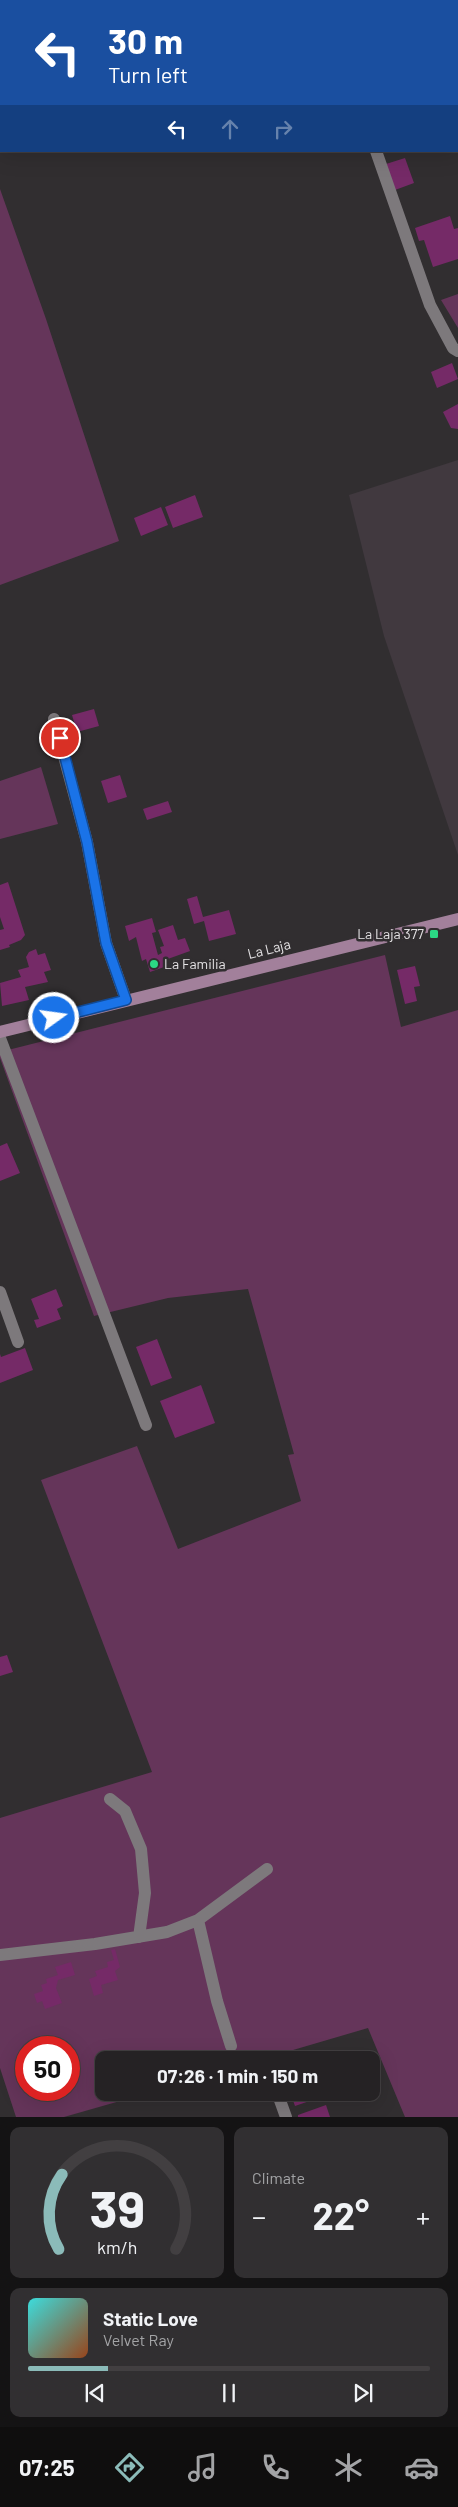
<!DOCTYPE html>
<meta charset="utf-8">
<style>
:root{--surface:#252224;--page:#312f31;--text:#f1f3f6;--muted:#a3a4a6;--line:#423f41;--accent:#8bbbb9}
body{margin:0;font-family:Barlow,sans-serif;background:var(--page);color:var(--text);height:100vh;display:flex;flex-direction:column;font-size:19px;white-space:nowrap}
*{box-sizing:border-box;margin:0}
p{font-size:16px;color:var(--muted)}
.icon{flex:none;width:28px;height:28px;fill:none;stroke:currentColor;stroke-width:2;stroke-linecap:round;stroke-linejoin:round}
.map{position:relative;height:2117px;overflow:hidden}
.details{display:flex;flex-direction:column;gap:10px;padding:10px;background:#141314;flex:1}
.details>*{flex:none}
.top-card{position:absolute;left:0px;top:0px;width:459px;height:152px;box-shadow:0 5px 20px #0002,0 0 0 1px var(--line);background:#1a4fa0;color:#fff;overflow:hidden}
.speed{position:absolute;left:15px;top:2036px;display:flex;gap:10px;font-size:25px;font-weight:700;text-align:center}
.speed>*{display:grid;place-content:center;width:65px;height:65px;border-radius:50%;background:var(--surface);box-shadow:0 5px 20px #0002,0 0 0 1px var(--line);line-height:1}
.speed .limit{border:8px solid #d22;background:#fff;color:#111}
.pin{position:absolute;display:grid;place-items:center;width:42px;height:42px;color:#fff;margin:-21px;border:2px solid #fff;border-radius:50%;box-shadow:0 1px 5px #0007}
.me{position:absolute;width:55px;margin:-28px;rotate:76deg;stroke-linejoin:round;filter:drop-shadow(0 0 4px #0008)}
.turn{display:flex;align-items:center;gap:18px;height:105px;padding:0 25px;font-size:22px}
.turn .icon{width:65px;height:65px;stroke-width:2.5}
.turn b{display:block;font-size:35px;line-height:42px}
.lanes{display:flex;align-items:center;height:48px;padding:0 25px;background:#0003;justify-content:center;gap:25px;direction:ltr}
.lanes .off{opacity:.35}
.big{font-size:38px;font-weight:700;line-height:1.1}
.details .tile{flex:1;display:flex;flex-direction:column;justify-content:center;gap:8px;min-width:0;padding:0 18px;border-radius:10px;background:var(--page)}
.details .dial{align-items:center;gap:0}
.dial svg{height:130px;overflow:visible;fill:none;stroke:var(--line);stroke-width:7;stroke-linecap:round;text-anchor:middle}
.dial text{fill:var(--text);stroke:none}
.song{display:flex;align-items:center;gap:15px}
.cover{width:60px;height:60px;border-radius:8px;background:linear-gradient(135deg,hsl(180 70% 55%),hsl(20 70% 35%))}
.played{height:5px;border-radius:2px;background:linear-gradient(90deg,var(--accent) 20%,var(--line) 20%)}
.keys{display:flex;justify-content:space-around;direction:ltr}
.heat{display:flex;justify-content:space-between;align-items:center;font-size:28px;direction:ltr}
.details .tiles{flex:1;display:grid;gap:10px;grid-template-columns:1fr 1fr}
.tile:last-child{grid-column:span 2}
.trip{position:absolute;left:95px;top:2051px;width:285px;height:50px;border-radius:10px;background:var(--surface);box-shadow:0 5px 20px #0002,0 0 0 1px var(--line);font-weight:700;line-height:50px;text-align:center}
.tabs{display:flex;height:80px;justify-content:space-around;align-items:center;background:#0f0e0e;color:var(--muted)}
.tabs .icon{width:35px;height:35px}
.tabs .current{color:var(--accent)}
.tabs b{font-size:22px;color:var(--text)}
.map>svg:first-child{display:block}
.built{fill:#41393f}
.green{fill:#65355a;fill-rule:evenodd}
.building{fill:#752a67}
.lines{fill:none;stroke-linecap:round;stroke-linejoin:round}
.street{stroke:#7d797c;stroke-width:12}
.secondary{stroke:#a2809b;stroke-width:12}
.route-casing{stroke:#114b97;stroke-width:12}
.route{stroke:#1a73e8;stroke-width:9}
.poi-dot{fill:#2bd884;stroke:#312e30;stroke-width:2}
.labels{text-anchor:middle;stroke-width:5;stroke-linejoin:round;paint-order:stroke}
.poi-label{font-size:14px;fill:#e5e3e5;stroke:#312e30;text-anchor:end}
.street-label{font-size:14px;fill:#e5e3e5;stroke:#312e30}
</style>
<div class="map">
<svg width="458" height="2117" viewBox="0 0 458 2117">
<rect width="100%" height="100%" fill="#312e30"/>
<path class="built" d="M 458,460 L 458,855 L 384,636 L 349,495 Z"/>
<path class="green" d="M 0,189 L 46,319 L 119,541 L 0,585 Z
M 458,294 L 458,328 L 441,300 Z
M 41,767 L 58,824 L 0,839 L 0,781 Z
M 385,955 L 401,1027 L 458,1010 L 458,2117 L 405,2117 L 368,2028 L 259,2060 L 104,2060 L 104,2092 L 148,2093 L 64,2117 L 16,2117 L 0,2068 L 0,1818 L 152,1772 L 41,1480 L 137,1446 L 178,1549 L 301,1501 L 288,1455 L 294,1454 L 248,1289 L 168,1298 L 94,1316 L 0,1058 L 0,1052 ZM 26,2048 L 69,2048 L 69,2090 L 26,2090 Z"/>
<path class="building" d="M 405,158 L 414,183 L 395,190 L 386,164 Z
M 450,216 L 454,229 L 458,228 L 458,259 L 433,267 L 424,240 L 419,241 L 415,228 Z
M 452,363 L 458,379 L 437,388 L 431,372 Z
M 458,404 L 458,429 L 451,428 L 443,412 Z
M 195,495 L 203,517 L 173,528 L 165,507 Z
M 161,507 L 168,525 L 141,536 L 134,518 Z
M 94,709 L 99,726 L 77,732 L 72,715 Z
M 120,775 L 127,797 L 108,803 L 101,781 Z
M 168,801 L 172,812 L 147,820 L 143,809 Z
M 8,882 L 25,935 L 21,940 L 9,945 L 10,947 L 0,950 L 0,930 L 4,929 L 0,917 L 0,885 Z
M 197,896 L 203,917 L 229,910 L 236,934 L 209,941 L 204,921 L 194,924 L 187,899 Z
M 152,918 L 156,932 L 152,933 L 158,955 L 162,953 L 160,947 L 164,946 L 158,930 L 173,925 L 178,940 L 185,938 L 190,951 L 165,960 L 167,966 L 150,972 L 146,959 L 142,961 L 136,937 L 129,941 L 125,926 Z
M 36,949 L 38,955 L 45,953 L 51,970 L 44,972 L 48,982 L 25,987 L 29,1000 L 2,1006 L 0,983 L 21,977 L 18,970 L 29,967 L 26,957 L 29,952 Z
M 415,966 L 420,986 L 414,987 L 417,1001 L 405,1004 L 397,970 Z
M 7,1143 L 20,1173 L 0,1181 L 0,1146 Z
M 56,1289 L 63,1306 L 57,1309 L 61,1319 L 37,1328 L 34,1320 L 39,1319 L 31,1299 Z
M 157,1339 L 172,1378 L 151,1386 L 136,1347 Z
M 25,1348 L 33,1370 L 0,1383 L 0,1354 L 1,1357 Z
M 201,1385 L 215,1423 L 175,1438 L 160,1401 Z
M 7,1655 L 13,1672 L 0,1676 L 0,1657 Z
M 115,1949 L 120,1967 L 115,1971 L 118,1980 L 101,1985 L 103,1993 L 94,1996 L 89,1979 L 97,1976 L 95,1971 L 108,1967 L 107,1962 L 114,1960 L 111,1950 Z
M 71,1962 L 75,1975 L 58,1980 L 56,1988 L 62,2003 L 45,2009 L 42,2001 L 37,2003 L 34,1994 L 43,1991 L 41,1985 L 47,1983 L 46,1979 L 58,1975 L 55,1967 Z
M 290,2092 L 322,2092 L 324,2096 L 295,2106 Z
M 326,2105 L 330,2117 L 298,2117 L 298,2115 Z"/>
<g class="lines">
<path class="street" d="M 324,0 L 325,1
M 376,151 L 430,305 L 453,348 L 458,351
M 54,719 L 87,842 L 106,943 L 126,1000
M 0,1038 L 146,1425
M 0,1292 L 18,1342
M 110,1799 L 125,1811 L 141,1849 L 145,1893 L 139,1937
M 198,1920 L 217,2001 L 231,2046
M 0,1955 L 95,1944 L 167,1932 L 198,1920 L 267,1869
M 277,2092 L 286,2117"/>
<path class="secondary" d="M 0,1032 L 458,919"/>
</g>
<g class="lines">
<defs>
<path id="route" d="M 54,1018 L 126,1000 L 106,943 L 87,842 L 60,738"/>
</defs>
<use href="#route" class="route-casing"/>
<use href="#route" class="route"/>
</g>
<g class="poi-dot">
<rect x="429" y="929" width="10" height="10" rx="2.5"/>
<circle cx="154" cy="964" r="5"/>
</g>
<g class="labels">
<g class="poi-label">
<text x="424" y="939">La Laja 377</text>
<text x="164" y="969" text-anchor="start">La Familia</text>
</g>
<g class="street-label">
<text transform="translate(269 949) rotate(-14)" y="5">La Laja</text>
</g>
</g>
</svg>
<div class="speed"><div class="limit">50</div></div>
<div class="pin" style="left:60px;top:738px;background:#d93025"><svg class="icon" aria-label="arrive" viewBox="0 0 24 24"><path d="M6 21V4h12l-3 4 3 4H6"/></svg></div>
<svg class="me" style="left:54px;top:1018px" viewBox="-20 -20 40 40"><circle r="17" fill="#1a73e8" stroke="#fff" stroke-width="3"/><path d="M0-11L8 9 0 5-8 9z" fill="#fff"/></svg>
<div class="trip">07:26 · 1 min · 150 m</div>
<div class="top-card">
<div class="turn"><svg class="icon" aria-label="left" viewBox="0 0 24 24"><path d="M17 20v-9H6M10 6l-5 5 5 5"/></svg><div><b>30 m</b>Turn left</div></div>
<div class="lanes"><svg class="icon" aria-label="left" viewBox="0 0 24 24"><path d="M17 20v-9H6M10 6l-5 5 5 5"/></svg><svg class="icon off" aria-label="ahead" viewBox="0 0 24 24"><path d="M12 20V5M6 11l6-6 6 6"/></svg><svg class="icon off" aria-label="right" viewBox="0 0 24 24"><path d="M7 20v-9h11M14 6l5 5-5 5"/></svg></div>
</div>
</div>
<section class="details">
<div class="tiles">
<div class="tile dial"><svg viewBox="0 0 100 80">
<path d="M14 69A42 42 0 1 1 86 69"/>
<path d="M14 69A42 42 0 0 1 16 23" stroke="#8bbbb9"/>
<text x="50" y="56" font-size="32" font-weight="700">39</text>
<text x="50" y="72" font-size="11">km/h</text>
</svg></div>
<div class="tile"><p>Climate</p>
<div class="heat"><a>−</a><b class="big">22°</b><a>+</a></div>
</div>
<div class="tile">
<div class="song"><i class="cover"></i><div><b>Static Love</b><p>Velvet Ray</p></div></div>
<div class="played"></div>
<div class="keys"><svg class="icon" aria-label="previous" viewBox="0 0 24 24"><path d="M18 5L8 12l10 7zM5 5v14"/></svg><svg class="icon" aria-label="pause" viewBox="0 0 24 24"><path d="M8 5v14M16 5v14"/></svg><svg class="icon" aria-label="next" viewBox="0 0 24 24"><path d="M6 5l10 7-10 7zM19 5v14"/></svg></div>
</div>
</div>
</section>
<nav class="tabs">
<b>07:25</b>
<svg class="icon current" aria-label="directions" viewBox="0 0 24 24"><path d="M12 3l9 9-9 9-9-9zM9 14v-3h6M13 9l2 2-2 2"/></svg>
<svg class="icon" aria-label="music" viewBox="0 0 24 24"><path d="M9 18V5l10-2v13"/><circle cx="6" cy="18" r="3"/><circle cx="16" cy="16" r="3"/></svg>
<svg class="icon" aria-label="phone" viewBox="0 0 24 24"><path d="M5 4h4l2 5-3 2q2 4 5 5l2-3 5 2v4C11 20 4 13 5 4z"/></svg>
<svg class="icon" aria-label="climate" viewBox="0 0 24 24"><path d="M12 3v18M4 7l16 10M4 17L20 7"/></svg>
<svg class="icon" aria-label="car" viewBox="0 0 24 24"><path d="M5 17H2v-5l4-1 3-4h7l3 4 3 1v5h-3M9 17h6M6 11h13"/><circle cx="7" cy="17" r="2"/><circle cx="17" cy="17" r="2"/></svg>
</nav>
